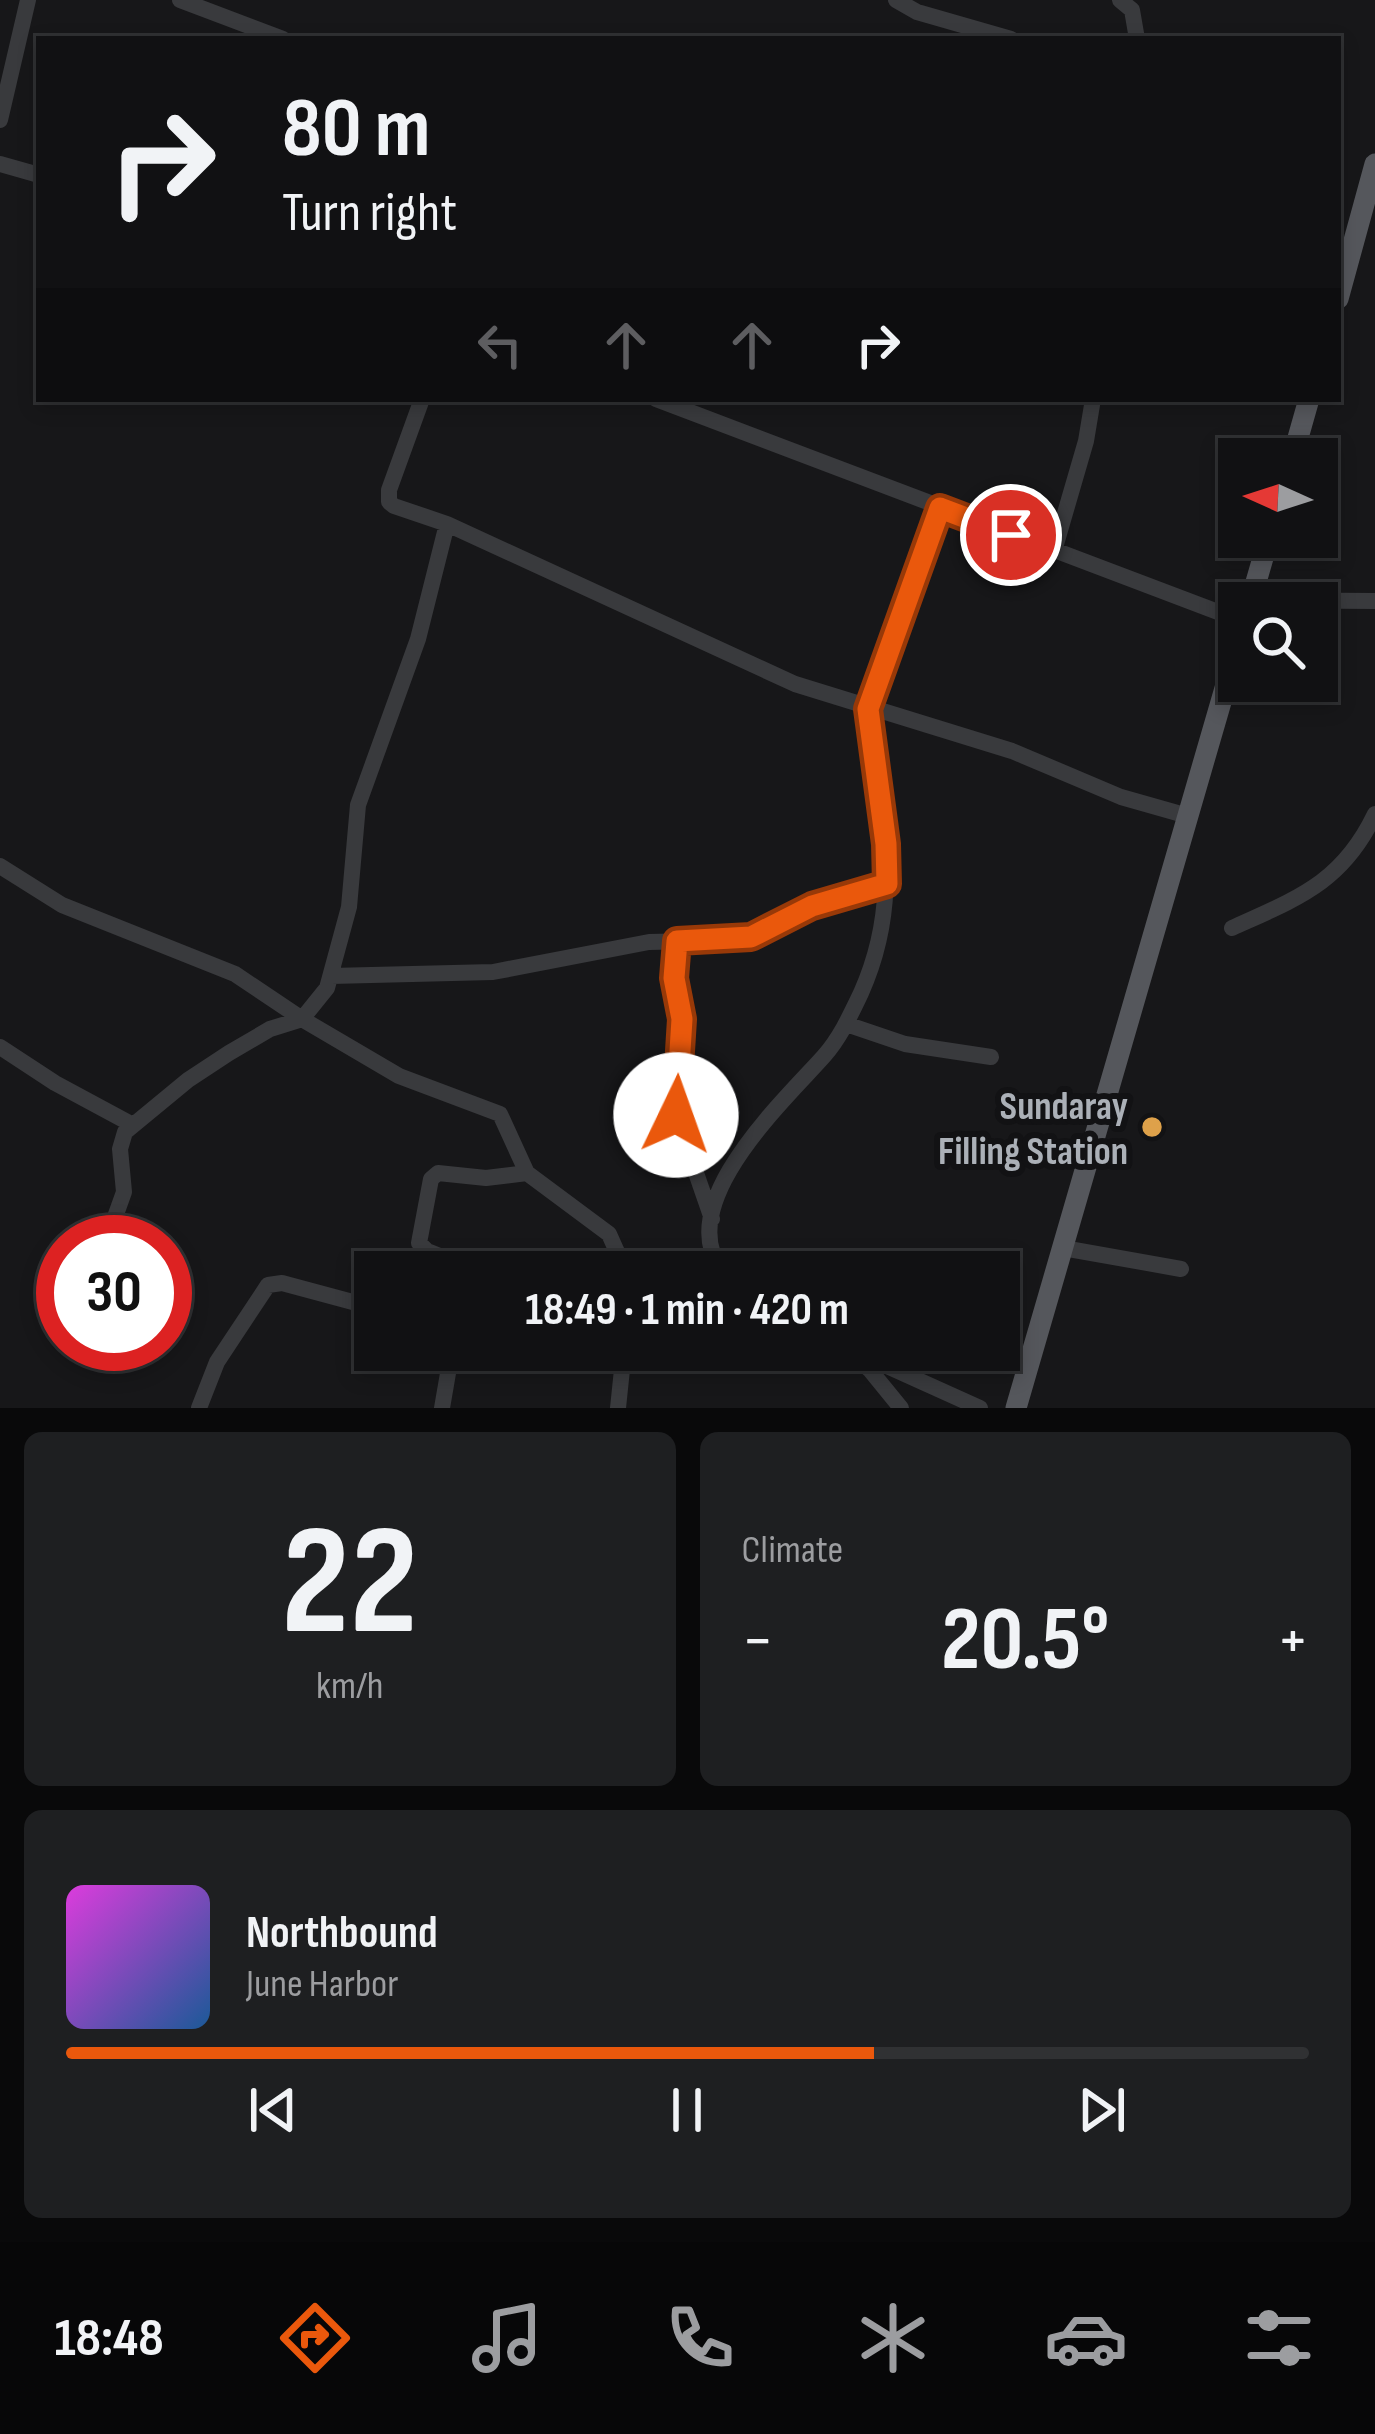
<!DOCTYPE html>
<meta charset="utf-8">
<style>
:root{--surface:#111113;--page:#1e1f21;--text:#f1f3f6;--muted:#9c9da0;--line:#303133;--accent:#ea580c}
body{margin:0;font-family:"Sofia Sans Condensed",sans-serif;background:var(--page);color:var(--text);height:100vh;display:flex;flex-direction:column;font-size:45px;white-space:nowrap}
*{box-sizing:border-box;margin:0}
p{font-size:39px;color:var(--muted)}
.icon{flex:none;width:66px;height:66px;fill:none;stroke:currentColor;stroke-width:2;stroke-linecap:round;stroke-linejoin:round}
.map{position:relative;height:1408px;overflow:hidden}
.details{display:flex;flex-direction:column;gap:24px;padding:24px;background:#09090a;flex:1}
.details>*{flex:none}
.banner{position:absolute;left:36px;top:36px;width:1305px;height:366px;border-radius:0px;box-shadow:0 6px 18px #0003,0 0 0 3px var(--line);background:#111113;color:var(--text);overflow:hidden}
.needle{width:78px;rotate:273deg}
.buttons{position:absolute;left:1218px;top:438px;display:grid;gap:24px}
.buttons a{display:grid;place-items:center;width:120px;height:120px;border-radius:0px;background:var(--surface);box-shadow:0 6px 18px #0003,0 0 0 3px var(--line);font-size:60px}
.speed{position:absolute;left:36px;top:1215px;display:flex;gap:24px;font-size:60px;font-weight:700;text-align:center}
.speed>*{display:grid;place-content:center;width:156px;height:156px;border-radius:50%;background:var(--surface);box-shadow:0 6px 18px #0003,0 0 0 3px var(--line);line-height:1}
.speed .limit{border:18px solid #d22;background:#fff;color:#111}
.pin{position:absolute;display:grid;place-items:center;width:102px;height:102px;color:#fff;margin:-51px;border:6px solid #fff;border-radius:50%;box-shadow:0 3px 12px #0007}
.me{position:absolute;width:132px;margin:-66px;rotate:3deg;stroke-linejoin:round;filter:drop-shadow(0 0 9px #0008)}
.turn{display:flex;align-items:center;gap:42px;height:252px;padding:0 48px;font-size:54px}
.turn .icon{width:156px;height:156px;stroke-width:2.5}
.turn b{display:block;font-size:84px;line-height:102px}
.lanes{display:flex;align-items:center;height:114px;padding:0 48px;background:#0003;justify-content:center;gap:60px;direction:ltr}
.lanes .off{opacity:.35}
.big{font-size:90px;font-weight:700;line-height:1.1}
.details .card{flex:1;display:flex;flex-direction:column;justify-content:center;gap:18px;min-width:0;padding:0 42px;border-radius:18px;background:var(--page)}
.details .dial{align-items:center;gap:0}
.dial b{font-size:156px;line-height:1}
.song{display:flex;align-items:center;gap:36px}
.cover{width:144px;height:144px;border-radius:18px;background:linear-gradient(135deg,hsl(300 70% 55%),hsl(210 70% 35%))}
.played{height:12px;border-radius:6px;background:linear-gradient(90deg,var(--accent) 65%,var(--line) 65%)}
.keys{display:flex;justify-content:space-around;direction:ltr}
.heat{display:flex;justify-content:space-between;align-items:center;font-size:66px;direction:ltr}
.details .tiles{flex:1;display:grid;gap:24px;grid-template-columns:1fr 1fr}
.card:last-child{grid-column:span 2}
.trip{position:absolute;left:354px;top:1251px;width:666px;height:120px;border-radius:0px;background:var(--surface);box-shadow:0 6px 18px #0003,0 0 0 3px var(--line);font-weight:700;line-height:120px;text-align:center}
.dock{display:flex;height:192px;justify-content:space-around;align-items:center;background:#070708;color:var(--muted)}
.dock .icon{width:84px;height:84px}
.dock .selected{color:var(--accent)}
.dock b{font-size:54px;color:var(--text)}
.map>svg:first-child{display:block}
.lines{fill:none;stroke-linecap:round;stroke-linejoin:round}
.minor{stroke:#393a3d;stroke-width:16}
.major{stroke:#55575c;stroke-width:21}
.route-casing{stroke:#983908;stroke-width:30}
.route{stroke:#ea580c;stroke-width:21}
.poi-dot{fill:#dea14a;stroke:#121214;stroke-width:4.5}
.labels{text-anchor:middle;stroke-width:12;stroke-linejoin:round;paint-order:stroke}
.poi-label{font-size:39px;font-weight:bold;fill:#abb0b7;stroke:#121214;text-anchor:end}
</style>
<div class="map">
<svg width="1375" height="1408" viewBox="0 0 1375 1408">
<rect width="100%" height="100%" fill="#171719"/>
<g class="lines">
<path class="minor" d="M 180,0 L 283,39
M 896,0 L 917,12 L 1011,39
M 1120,0 L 1132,10 L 1137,39
M 0,120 L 28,0
M 0,164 L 39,175
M 422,399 L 389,490 L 389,502 L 394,506 L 447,524 L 795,684 L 1012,751 L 1121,797 L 1188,816
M 656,399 L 1239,620
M 1054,551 L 1086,441 L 1093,399
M 1251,600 L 1375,601
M 0,866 L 62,905 L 235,974 L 302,1019 L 399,1076 L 500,1114 L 527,1173 L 609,1234 L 626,1272
M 1232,928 C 1298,898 1342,883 1375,814
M 677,941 L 674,978 L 683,1019 L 676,1115 L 712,1219
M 331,976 L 493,972 L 649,942 L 737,940 L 770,930 L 812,906 L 887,884
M 846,1024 L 905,1044 L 991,1057
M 0,1047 L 55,1083 L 133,1125
M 106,1242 L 124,1192 L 120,1149 L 125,1132 L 188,1080 L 229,1053 L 270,1029 L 302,1019 L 327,988 L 349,907 L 358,805 L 418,639 L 447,524
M 1063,1248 L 1181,1269
M 479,1272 L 427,1251 L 419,1243 L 431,1179 L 438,1173 L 486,1178 L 527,1173
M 690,1272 L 715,1261
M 723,1272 C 670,1205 785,1100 824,1056 C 840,1038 850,1016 861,993 C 894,919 888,857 877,779 C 874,757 865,727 869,706 C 872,686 884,665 891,646 C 907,600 924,554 941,508
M 847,1350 L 870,1370 L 901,1408
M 859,1361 L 878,1362 L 980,1408
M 199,1408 L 217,1362 L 268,1285 L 282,1283 L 375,1308
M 442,1408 L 452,1350
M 618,1408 L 624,1350"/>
<path class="major" d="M 1338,299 L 1375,164
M 1292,459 L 1309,399
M 1250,603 L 1269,537
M 1016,1408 L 1239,640"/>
</g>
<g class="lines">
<defs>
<path id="route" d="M 676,1115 L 682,1019 L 674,978 L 677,941 L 751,937 L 812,906 L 887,884 L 886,844 L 868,709 L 940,508 L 1011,535"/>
</defs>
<use href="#route" class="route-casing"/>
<use href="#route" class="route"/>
</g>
<circle class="poi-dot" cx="1152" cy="1127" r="12"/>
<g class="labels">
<g class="poi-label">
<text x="1128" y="1119">Sundaray<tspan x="1128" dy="45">Filling Station</tspan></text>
</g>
</g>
</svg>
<div class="buttons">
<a><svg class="needle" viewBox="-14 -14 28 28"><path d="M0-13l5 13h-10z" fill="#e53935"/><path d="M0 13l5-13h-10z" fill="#9c9da0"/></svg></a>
<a><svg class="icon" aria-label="search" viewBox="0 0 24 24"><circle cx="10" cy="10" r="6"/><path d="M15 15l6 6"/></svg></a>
</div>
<div class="speed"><div class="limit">30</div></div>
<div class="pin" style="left:1011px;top:535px;background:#d93025"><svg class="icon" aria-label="arrive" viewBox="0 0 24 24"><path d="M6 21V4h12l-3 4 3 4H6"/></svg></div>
<svg class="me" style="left:676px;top:1115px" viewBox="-20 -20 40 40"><circle r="19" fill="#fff"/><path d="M0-13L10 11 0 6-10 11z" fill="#ea580c"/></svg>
<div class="trip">18:49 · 1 min · 420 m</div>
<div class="banner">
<div class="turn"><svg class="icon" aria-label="right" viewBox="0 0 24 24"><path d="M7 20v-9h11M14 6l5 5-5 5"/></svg><div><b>80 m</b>Turn right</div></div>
<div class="lanes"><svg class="icon off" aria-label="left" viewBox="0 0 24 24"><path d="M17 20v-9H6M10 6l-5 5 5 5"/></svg><svg class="icon off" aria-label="ahead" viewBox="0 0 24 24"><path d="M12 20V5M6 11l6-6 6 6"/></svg><svg class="icon off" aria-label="ahead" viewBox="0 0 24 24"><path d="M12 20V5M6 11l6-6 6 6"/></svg><svg class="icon" aria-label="right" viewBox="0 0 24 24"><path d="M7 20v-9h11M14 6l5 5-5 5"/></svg></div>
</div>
</div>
<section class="details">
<div class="tiles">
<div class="card dial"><b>22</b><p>km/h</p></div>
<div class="card"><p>Climate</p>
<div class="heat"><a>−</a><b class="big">20.5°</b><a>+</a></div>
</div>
<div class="card">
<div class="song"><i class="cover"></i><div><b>Northbound</b><p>June Harbor</p></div></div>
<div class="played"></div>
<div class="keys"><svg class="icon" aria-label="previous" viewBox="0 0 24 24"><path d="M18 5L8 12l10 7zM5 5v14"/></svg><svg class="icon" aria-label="pause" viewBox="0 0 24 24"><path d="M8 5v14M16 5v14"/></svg><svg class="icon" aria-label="next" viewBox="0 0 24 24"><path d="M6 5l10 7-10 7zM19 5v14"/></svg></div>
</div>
</div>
</section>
<nav class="dock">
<b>18:48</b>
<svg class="icon selected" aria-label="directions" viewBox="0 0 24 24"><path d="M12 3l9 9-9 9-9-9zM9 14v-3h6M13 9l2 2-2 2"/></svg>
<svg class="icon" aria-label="music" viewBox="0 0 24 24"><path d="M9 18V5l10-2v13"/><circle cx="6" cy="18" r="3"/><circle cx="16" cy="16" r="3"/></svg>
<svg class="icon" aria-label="phone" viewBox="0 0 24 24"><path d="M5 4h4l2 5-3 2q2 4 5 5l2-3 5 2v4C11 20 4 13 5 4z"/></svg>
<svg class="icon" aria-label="climate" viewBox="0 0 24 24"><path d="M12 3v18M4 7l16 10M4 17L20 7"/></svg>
<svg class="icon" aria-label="car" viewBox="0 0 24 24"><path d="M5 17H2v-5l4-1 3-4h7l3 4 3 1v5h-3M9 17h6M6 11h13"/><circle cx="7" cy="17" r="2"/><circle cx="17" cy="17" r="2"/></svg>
<svg class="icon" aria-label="filters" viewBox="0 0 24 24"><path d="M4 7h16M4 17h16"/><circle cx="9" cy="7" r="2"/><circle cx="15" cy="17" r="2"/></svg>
</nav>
